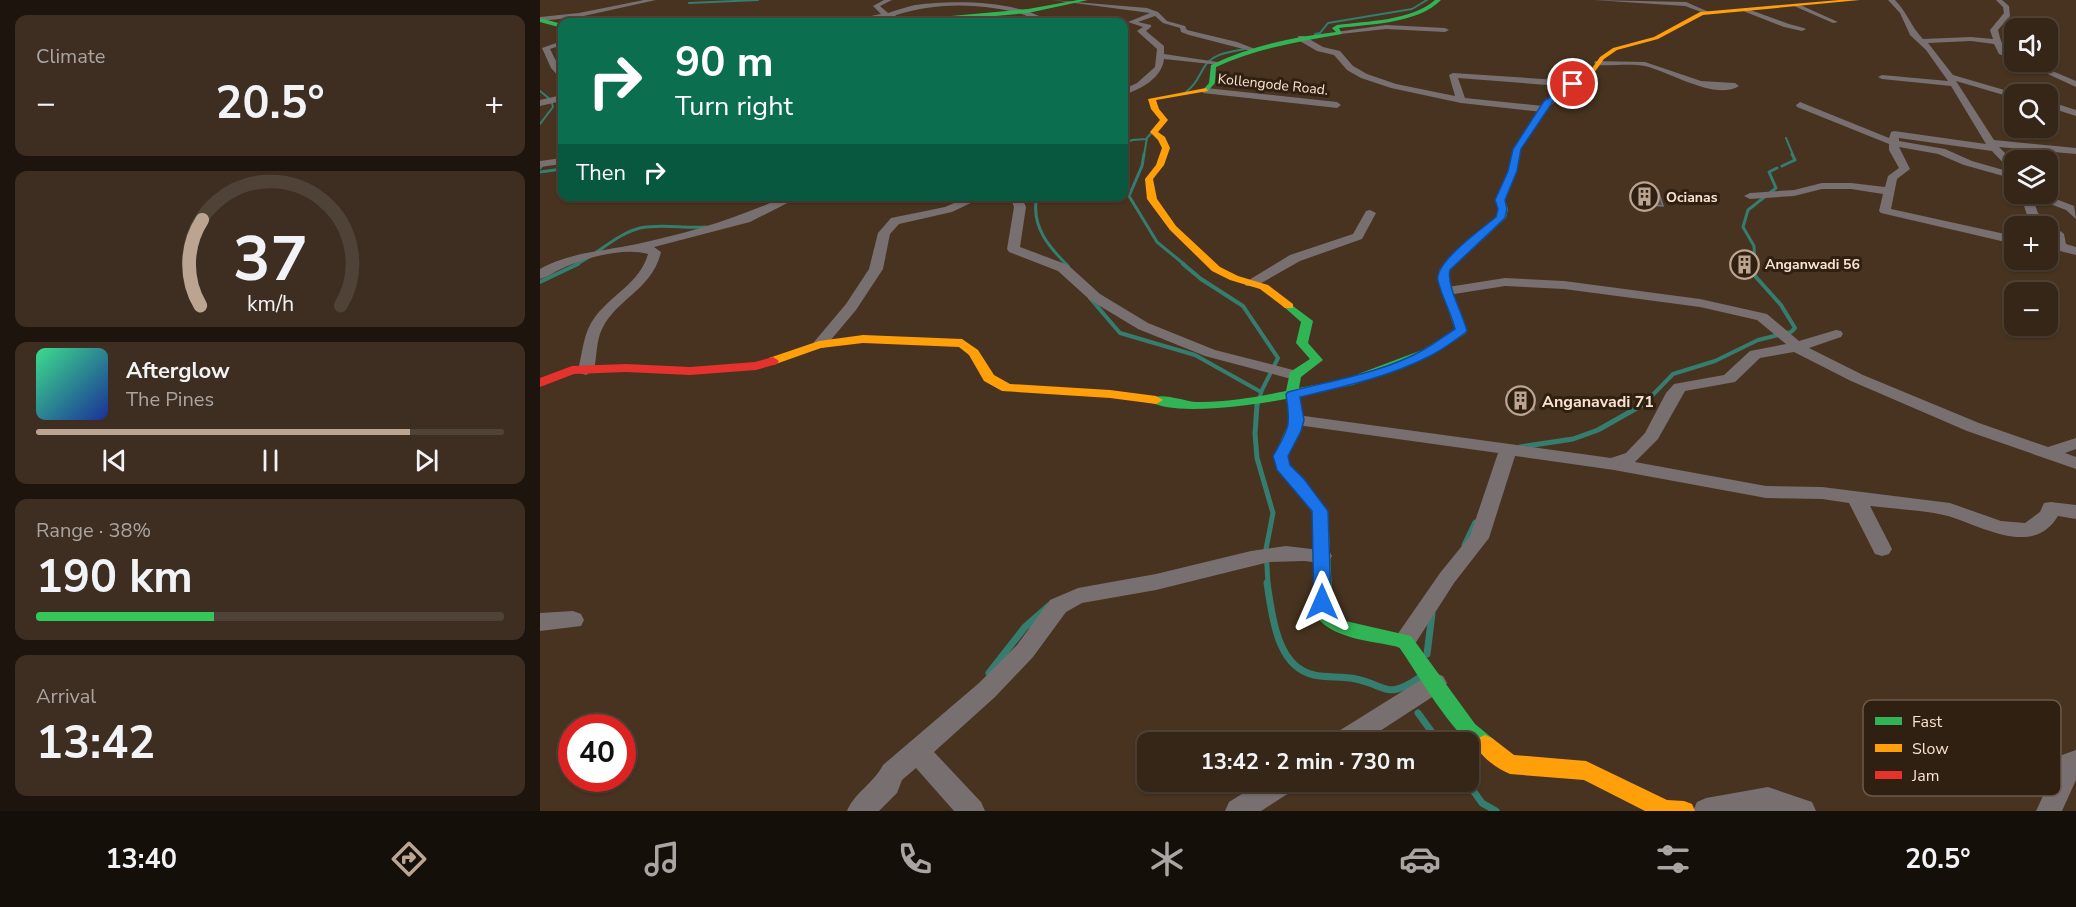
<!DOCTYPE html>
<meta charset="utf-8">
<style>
:root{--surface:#352618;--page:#3d2e21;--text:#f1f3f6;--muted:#aaa5a2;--line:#4f4337;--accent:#bba592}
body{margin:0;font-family:"Nunito Sans",sans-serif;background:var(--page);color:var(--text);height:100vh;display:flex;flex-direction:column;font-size:22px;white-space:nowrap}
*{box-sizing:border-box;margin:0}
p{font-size:20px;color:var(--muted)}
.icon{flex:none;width:33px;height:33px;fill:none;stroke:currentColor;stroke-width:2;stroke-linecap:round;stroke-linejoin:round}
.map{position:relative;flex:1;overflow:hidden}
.sheet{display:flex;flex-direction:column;gap:15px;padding:15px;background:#1d150d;width:540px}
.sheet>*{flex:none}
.top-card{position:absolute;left:18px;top:18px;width:570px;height:183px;border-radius:12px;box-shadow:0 2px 4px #0004,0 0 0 2px var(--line);background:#0b6e4f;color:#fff;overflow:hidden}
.tools{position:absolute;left:1464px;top:18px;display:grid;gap:12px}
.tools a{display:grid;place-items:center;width:54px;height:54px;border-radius:12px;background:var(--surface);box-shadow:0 2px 4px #0004,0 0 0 2px var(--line);font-size:30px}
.speed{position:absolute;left:18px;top:714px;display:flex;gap:12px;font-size:30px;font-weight:700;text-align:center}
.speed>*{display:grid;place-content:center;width:78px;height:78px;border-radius:50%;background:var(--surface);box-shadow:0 2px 4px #0004,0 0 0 2px var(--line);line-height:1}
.speed .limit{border:9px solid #d22;background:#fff;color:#111}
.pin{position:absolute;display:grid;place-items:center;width:51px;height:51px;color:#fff;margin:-26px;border:3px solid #fff;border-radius:50%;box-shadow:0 2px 6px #0007}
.me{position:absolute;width:66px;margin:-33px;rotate:0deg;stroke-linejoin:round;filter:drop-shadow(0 0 4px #0008)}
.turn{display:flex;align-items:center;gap:21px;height:126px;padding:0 18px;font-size:27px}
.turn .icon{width:78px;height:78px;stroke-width:2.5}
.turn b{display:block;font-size:42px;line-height:51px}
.then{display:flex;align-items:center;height:57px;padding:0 18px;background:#0003;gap:12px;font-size:22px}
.big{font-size:45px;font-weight:700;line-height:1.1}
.sheet .widget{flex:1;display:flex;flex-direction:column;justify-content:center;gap:9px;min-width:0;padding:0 21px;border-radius:12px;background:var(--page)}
.sheet .dial{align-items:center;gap:0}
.dial svg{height:156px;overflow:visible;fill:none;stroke:var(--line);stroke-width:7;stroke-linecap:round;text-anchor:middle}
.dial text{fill:var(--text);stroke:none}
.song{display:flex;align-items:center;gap:18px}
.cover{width:72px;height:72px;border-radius:9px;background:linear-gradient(135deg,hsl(150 70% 55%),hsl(230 70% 35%))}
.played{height:6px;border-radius:3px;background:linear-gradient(90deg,var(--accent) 80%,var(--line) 80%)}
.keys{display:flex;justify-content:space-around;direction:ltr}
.heat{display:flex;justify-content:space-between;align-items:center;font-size:33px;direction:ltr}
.charge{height:9px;border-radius:4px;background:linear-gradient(90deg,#34c759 38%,var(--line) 0)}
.trip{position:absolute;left:597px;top:732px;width:342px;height:60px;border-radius:12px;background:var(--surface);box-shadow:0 2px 4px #0004,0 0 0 2px var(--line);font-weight:700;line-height:60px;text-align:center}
.tabs{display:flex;height:96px;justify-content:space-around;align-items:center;background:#150f0a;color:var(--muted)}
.tabs .icon{width:42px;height:42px}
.tabs .selected{color:var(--accent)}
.tabs b{font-size:27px;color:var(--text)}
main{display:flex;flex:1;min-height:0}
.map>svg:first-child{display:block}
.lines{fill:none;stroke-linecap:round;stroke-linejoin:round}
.stream-far4{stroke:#347d6f;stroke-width:2}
.stream-far3{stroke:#347d6f;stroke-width:3}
.stream-far2{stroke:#347d6f;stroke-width:4}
.stream-far1{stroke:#347d6f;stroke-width:5}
.stream{stroke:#347d6f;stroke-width:7}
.building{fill:#525250;stroke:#767674;stroke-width:1.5}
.street{fill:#776f70;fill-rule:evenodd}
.fast{fill:#30b455;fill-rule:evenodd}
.slow{fill:#ff9f0a;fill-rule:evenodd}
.jam{fill:#e5322d;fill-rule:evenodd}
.route{fill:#1a73e8;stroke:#114b97;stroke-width:1.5}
.labels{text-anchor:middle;stroke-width:6;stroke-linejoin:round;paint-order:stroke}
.far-street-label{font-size:14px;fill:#fae2d0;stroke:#302011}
.far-poi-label{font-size:14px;font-weight:bold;fill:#fae2d0;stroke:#302011;text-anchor:start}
.poi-label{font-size:16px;font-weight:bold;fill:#fae2d0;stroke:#302011;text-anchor:start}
.key{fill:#302011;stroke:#6d5a4a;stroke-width:1.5}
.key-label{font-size:16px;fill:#fae2d0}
</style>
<main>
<section class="sheet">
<div class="widget"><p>Climate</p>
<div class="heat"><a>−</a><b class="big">20.5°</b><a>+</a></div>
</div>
<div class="widget dial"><svg viewBox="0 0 100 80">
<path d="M14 69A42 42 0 1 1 86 69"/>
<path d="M14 69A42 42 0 0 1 15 25" stroke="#bba592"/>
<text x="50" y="56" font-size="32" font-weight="700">37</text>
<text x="50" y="72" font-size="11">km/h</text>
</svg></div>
<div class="widget">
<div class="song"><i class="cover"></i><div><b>Afterglow</b><p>The Pines</p></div></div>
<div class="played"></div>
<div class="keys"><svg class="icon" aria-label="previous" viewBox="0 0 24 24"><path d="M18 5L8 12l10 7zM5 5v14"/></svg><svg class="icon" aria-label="pause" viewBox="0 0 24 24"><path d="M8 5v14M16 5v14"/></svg><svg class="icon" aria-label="next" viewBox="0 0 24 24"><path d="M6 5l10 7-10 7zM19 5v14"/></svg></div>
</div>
<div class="widget"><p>Range · 38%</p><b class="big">190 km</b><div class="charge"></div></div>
<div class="widget"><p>Arrival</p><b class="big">13:42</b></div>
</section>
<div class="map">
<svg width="1536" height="811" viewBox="0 0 1536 811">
<rect width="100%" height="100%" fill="#473320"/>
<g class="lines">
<path class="stream-far4" d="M 149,3 L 218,0
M 775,34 L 780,33 L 788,23 L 872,9 L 887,0
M 0,91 L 11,100 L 13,107 L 0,124
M 646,92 C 655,85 658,78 663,69 C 671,53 690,52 705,49
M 1246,138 L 1253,155
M 584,144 L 592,140 L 607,139
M 604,155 L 607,138 L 613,131"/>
<path class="stream-far3" d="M 604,154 L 602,166 L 589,196 L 617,242 L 645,265
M 0,163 L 4,163 L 0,168
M 1242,166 L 1255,160 L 1252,154
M 0,172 L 22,169
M 354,196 C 391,203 427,204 464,196
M 490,196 L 496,202 C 493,228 509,247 527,265
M 35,265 C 57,255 76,234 100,228 C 122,223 144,229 166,227
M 1215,265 L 1214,246 L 1203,227 L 1208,210 L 1236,188 L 1229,172 L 1237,168"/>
<path class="stream-far2" d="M 525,264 L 528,267
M 643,264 L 661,279 L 703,306 L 738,358 L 722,390 L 717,406
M 0,282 L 38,264
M 550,298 L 580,333 L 655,355 L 721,392
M 1102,406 L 1133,374 L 1175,361 L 1218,340 L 1251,332 L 1255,328 L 1241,305 L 1215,276 L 1215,264"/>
<path class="stream-far1" d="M 717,404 L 715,434 L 717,458 L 733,513 L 726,549 L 728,584
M 980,447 L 1033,439 L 1058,430 L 1104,404
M 924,545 L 935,522"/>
<path class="stream" d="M 727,583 C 732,614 736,667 774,675 C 788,678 802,676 816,679 C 848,686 846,700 879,678
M 887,654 L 892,614
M 449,673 L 485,627 L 509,606
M 878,713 L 899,742
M 927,782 L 942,803 L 956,811"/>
</g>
<path class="building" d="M 1099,189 L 1118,190 L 1123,206 L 1095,204 L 1091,191 L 1100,192 Z
M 968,392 L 992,393 L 994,410 L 970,408 Z"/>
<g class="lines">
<path class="street" d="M 104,0 L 116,0 L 39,17 L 0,21 L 0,17 L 39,13 Z
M 344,0 L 352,0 L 340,6 L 348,13 C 357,10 366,7 375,5 C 413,0 477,0 510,22 C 498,23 488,15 475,12 C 435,3 396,3 356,15 L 354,18 L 300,22 L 341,14 L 333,6 Z
M 512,0 L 607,8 L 618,12 L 627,21 L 645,26 L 647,30 L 697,42 L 715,49 L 711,51 L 649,35 L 641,32 L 640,28 L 623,23 L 615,16 L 598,22 L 611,25 L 611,27 L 606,31 L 624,46 L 624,54 L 684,63 L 680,65 L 624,59 C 622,78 601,89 584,95 L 584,89 L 597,83 L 615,67 L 617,49 L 597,31 L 603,27 L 588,22 L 610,13 Z
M 1054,0 L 1146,2 L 1169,12 L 1164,13 L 1145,6 Z
M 1348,0 L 1355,0 C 1367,12 1371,27 1383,39 L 1431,37 L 1453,39 L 1450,30 L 1464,13 L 1463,7 L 1456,0 L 1462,0 L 1469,6 L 1470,16 L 1458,30 C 1461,42 1463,50 1474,55 L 1474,60 L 1459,54 L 1454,44 L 1431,41 L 1388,43 L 1413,75 L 1478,94 L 1474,94 L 1474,98 L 1416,81 L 1454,140 L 1536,148 L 1536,154 L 1459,147 L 1474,162 L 1474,171 L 1470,170 L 1452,151 L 1359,138 L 1359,141 L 1405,149 L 1432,161 L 1474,173 L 1474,179 L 1424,165 L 1398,154 L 1359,147 L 1370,169 L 1357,179 L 1351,209 L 1474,236 L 1474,244 L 1341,213 L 1339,211 L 1343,194 L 1311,189 L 1282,189 L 1254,196 L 1210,199 L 1204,196 L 1210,193 L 1254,190 L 1282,183 L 1311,183 L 1345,187 L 1348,176 L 1359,168 L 1349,150 L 1349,144 L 1257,107 L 1256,105 L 1260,102 L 1349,138 L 1351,132 L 1354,131 L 1446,144 L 1411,86 L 1342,79 L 1338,77 L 1342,75 L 1408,81 L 1386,50 L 1370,35 L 1360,13 Z
M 1254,4 L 1258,4 L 1298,22 L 1293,23 L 1254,6 Z
M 1205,8 L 1249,24 L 1264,28 L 1266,29 L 1262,31 L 1244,27 L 1203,11 Z
M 846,25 L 905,28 L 909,30 L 905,32 L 846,29 L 800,34 L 796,32 Z
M 758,36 L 764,36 L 783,47 L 800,51 L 813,66 L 827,74 L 856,84 L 915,96 L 909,75 L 913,73 L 1033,81 L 1037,84 L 1033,87 L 918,78 L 925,98 L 1003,106 L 1008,109 L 1003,112 L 921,103 L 851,88 L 821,78 L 807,70 L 794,55 L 777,51 L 758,40 Z
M 22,41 L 22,45 L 10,49 L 22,73 L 22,80 L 11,68 L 2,48 Z
M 1055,61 L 1105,62 L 1161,81 L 1195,83 L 1199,86 C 1176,101 1130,72 1105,66 C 1090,63 1073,66 1058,65 L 1054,63 Z
M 1482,62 L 1491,62 L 1536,81 L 1536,87 Z
M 666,88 L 797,102 L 801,105 L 797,108 L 663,93 L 662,91 Z
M 22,95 L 22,101 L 0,106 L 0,100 Z
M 1508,101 L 1536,110 L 1536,116 L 1508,107 Z
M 22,158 L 22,164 L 0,167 L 0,161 Z
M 1480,194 L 1503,194 L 1534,206 L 1536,219 L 1526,210 L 1492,197 L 1498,213 L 1524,234 L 1526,244 L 1536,247 L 1536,255 L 1508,248 L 1508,240 L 1514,241 L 1514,238 L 1508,233 L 1508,226 L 1499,226 L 1487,215 Z
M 246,196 L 261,196 L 210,222 L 114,247 L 121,252 C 112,290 77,298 62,329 C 56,341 57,357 54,370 L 46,375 L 40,373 L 38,370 C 43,351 43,333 55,317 C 72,294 100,283 108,254 C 83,247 44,258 21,269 C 14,272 8,277 0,279 L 0,269 C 30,252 65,251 97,244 C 149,233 198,218 246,196 Z
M 395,196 L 443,197 L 412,212 L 359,224 L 350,234 L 343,269 L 316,310 L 284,348 L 274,348 L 272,345 L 274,342 L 306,304 L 329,269 L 338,233 L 351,218 L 405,207 L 421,200 L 400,199 Z
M 470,196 L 481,196 L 486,207 L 480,247 L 528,265 L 560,294 L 608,323 L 675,350 L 761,372 L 763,375 L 755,380 L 665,356 L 598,329 L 550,300 L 518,271 L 469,252 L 467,249 L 474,207 Z
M 830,210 L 836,213 L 822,239 L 760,261 L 716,286 L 706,286 L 704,283 L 750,255 L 813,234 L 826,211 Z
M 965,278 L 1024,281 L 1160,299 L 1227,314 L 1259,341 L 1296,330 L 1301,331 L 1303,334 L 1301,337 L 1269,348 L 1323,375 L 1439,423 L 1508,447 L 1536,438 L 1536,449 L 1525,453 L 1536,457 L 1536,469 L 1427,431 L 1311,381 L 1254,352 L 1220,358 L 1195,382 L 1145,391 L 1118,439 L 1095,462 L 1226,486 L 1282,487 L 1410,503 L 1461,521 L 1485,523 L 1500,512 L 1504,503 L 1511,502 L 1536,505 L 1536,519 L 1518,516 C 1493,558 1442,526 1408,516 C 1384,510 1355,509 1330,506 L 1352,549 L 1349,554 L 1342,556 L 1335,554 L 1309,503 L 1282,499 L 1226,498 L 1074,470 L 975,456 L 949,538 L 914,583 L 873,647 L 865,650 L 857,647 L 854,641 L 857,635 L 900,573 L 930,536 L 958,453 L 757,425 L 749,420 L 751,416 L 757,415 L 1071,458 L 1086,453 L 1105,433 L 1126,393 L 1134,384 L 1184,375 L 1210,351 L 1246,344 L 1217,320 L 1160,307 L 1024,289 L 965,286 L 908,295 L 901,291 L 908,287 Z
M 746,546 L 789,551 L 792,556 L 789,561 L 782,563 L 764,561 L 729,562 L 616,590 L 542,603 L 526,612 L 493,657 L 455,697 L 394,752 L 441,802 L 445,811 L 414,811 L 376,768 L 362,780 L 357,793 L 339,811 L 307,811 C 315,792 334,783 343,765 L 439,683 L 477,645 L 510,600 L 538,588 L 616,574 L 711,551 Z
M 33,611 L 41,614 L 44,620 L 41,626 L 0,631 L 0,613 Z
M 895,673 L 903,676 L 907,683 L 903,690 L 823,742 L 791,742 L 794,734 L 887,676 Z
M 1536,750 L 1536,780 L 1522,811 L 1496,811 L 1522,755 Z
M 721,782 L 756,782 L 752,791 L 721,811 L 685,811 L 689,802 Z
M 1228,787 L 1272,802 L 1276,811 L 1153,811 L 1157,802 L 1166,798 Z"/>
<path class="fast" d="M 538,0 L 548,0 L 488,13 L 411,20 L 348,22 L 174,22 L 411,16 L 488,9 Z
M 895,0 L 901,0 C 877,24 830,24 799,28 L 802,34 C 758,42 717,48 676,67 L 675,83 L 668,91 L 663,90 L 669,83 L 671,65 C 711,46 752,37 796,32 L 792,28 L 797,25 C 827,21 871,21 895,0 Z
M 0,18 L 22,24 L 22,28 L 0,22 Z
M 1001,105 L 1008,107 L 981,149 L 977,171 L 965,200 L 968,209 L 966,218 L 909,271 C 908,292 922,311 927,331 L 925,334 L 890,356 L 813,385 L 759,396 L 764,420 L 748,456 L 750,465 L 788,511 L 793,612 L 801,620 L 871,636 L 935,724 L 952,738 L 955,744 L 952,750 L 945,753 C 916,742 878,674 859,647 C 833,641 789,639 775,614 L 772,512 L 738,469 L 734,456 L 750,420 L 746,399 C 721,404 628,418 609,400 C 619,391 643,401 655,402 C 685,403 717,397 746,391 L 750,372 L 770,359 L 756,343 L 761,322 L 743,306 L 749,303 L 773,321 L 768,343 L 783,360 L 761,377 L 759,388 L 805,379 L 882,350 L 915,330 L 899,283 L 899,270 L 956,217 L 958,209 L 955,200 L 969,171 L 973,149 Z"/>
<path class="slow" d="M 1299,0 L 1320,0 L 1163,15 L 1118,39 L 1077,50 L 1064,59 L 1054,73 L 1018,94 L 1017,99 L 1007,109 L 1000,107 L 1010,97 L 1012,92 L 1050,71 L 1060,57 L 1073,48 L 1114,37 L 1160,12 Z
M 666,88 L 668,91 L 616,100 L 619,109 L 628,120 L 618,132 L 625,137 L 630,148 L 624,165 L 613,179 L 617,199 L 636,226 L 680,267 L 698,276 L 728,285 L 753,304 L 753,308 L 745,308 L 720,289 L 690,280 L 672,271 L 630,230 L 607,199 L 605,179 L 616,165 L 622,148 L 618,140 L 610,132 L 620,120 L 611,109 L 608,99 Z
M 323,335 L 422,339 L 438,350 L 454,375 L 470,384 L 570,390 L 616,396 L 623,400 L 616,404 L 570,398 L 462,391 L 444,381 L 429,355 L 419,347 L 323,343 L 281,348 L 233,365 L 227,361 L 229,358 L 279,341 Z
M 945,735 L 952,738 L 974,755 L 1046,761 L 1127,800 L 1144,801 L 1152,804 L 1155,811 L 1105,811 L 1044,780 L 970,774 C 957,769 940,756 935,744 L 938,738 Z"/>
<path class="jam" d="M 233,357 L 239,361 L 237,364 L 216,370 L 150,375 L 86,372 L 34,374 L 0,387 L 0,378 L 32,366 L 86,364 L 150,367 L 215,362 Z"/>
</g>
<path class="route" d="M 1031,82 L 1037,84 L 1018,94 L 981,149 L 977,171 L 965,200 L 967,209 L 965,218 L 910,270 C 906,285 923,314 927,331 L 925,333 C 914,341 902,350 890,356 C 849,377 803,387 760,397 L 764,420 L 761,431 L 748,456 L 750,465 L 764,479 L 788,511 L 791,602 L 789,607 L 782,609 L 776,607 L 774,602 L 772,511 L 737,470 L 733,456 C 749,428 751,427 746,394 L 748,392 C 793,380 842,373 883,350 C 894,344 904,336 915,329 C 911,312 902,298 898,281 C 893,263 943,228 956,217 L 958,209 L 955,200 L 968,171 L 973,149 L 1004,101 L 1010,97 L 1011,91 Z"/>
<defs>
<symbol id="building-ring" viewBox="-11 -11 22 22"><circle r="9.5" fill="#302011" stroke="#bba592" stroke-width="1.5"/><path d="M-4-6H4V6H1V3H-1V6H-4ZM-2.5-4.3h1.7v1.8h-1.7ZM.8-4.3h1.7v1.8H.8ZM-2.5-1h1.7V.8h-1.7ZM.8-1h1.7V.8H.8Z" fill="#bba592"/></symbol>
</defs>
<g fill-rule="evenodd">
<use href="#building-ring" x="1088" y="180" width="33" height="33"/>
<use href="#building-ring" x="1188" y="248" width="33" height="33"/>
<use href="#building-ring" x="964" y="384" width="33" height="33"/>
</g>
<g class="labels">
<g class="far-street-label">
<text transform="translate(733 84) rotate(6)" y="5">Kollengode Road.</text>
</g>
<g class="far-poi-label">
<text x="1126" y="202">Ocianas</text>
<text x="1225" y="269">Anganwadi 56</text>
</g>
<g class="poi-label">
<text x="1002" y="407">Anganavadi 71</text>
</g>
</g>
<rect x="1323" y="700" width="198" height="96" rx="9" class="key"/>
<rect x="1335" y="717" width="27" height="8" fill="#30b455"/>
<rect x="1335" y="744" width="27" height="8" fill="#ff9f0a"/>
<rect x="1335" y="771" width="27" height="8" fill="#e5322d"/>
<g class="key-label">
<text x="1372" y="727">Fast</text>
<text x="1372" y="754">Slow</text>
<text x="1372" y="781">Jam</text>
</g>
</svg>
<div class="tools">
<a><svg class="icon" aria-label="sound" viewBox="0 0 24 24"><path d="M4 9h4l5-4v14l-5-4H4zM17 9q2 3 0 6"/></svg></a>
<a><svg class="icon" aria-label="search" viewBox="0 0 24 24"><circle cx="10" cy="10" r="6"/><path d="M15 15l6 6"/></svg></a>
<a><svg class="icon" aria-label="layers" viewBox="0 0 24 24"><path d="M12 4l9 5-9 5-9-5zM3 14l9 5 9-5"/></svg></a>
<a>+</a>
<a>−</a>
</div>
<div class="speed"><div class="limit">40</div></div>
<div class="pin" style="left:1033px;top:84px;background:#d93025"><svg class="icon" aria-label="arrive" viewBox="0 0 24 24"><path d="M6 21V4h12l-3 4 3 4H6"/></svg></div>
<svg class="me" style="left:782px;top:602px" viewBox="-20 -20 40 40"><path d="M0-17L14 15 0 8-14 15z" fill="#1a73e8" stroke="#fff" stroke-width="4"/></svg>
<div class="trip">13:42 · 2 min · 730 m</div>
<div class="top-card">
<div class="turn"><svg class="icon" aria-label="right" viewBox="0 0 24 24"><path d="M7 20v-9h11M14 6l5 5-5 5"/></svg><div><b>90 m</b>Turn right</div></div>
<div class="then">Then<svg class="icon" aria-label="right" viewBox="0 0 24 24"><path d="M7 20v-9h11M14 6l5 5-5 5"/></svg></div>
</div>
</div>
</main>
<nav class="tabs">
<b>13:40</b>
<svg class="icon selected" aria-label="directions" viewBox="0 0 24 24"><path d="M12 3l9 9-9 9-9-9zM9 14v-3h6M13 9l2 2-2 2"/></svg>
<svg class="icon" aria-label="music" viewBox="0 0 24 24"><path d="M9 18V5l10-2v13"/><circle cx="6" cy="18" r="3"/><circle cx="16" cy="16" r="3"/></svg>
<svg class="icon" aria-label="phone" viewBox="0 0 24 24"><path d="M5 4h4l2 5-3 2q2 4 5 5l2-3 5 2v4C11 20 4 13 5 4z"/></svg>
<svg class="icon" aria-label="climate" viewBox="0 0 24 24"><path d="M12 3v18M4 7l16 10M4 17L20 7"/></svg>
<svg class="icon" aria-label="car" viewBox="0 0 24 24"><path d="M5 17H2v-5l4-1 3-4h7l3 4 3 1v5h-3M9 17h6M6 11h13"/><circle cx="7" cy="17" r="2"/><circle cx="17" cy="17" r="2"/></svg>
<svg class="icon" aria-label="filters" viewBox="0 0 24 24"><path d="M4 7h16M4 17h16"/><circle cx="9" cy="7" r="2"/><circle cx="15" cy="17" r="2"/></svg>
<b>20.5°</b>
</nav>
